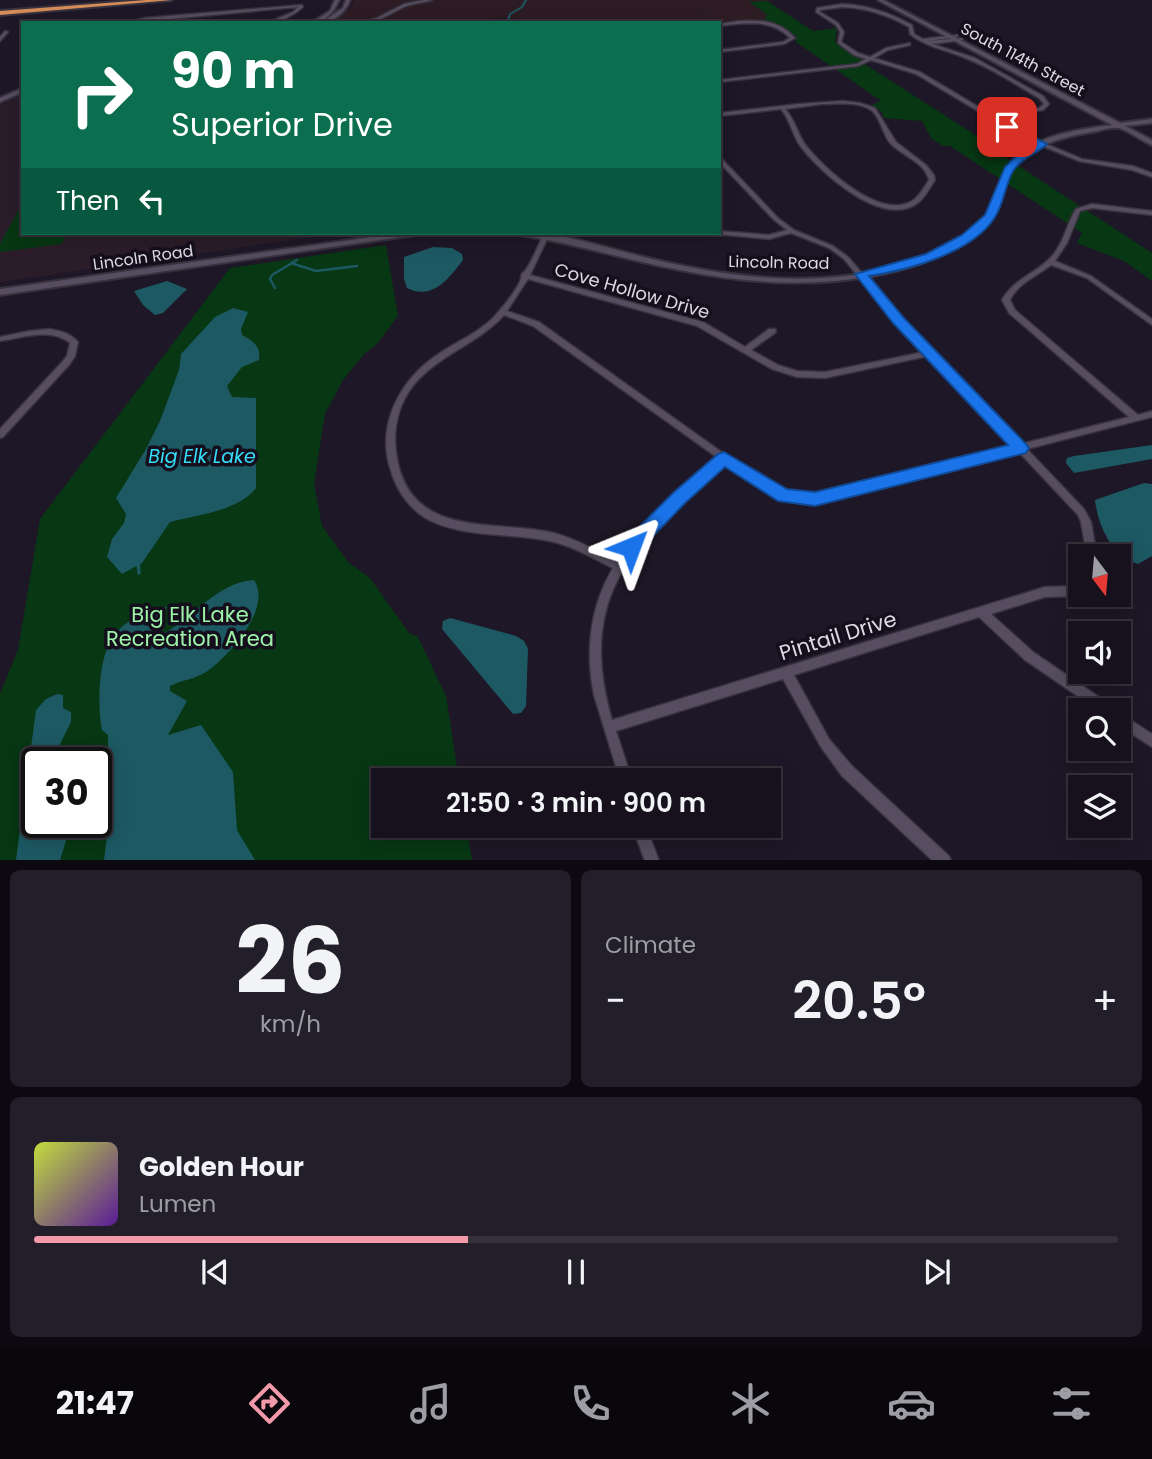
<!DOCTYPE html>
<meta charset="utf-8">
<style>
:root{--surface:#16111d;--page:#231f2a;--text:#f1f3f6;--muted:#9e9da4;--line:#35313b;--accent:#f39aaa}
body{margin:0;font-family:Poppins,sans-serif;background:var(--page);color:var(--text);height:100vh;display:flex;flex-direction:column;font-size:26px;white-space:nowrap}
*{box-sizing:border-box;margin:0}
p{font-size:23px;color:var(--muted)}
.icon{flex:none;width:38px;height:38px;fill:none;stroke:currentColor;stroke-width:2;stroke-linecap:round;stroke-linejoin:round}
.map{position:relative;height:860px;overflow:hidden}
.details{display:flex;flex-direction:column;gap:10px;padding:10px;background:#0c0910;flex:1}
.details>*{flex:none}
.hud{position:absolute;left:21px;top:21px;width:700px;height:214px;border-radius:0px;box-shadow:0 4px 18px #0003,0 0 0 2px var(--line);background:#0b6e4f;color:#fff;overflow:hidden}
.needle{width:46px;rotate:164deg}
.controls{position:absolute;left:1068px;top:544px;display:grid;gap:14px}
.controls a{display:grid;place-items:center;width:63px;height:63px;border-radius:0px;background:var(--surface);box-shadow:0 4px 18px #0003,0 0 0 2px var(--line);font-size:35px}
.speed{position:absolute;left:21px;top:747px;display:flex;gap:14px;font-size:35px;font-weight:700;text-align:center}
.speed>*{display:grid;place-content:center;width:91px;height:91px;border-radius:50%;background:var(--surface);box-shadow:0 4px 18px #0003,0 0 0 2px var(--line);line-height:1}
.speed .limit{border:4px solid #111;border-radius:10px;background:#fff;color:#111}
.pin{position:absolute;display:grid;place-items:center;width:60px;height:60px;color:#fff;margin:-30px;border-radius:14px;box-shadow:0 4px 10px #0006}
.me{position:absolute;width:77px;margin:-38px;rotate:44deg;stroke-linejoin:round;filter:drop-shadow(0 0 5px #0008)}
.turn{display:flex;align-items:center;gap:24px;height:147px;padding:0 35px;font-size:32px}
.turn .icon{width:91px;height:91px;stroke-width:2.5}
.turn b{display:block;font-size:49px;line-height:60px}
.then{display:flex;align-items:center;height:66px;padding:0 35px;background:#0003;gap:14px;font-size:26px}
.big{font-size:52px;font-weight:600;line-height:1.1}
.details .tile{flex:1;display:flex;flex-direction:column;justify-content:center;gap:10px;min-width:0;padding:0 24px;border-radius:10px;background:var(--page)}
.details .dial{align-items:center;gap:0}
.dial b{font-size:91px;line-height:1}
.song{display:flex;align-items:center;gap:21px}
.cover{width:84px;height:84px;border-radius:10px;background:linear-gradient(135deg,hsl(70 70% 55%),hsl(270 70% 35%))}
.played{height:7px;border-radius:4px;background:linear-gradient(90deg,var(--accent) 40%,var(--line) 40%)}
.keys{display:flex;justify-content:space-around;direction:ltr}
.heat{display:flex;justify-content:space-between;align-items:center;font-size:38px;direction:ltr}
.details .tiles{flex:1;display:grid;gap:10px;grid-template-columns:1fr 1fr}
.tile:last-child{grid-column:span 2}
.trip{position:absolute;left:371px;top:768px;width:410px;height:70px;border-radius:0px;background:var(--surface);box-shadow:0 4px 18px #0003,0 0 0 2px var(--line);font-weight:600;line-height:70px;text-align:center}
.tabs{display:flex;height:112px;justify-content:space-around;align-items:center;background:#09070c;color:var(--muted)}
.tabs .icon{width:49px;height:49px}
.tabs .current{color:var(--accent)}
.tabs b{font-size:32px;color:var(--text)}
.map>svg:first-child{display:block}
.commercial{fill:#2d1c23}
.education{fill:#2a1d29}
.green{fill:#073713;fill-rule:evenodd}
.water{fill:#1d5963}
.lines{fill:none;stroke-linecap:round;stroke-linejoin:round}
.stream-far3{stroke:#1d5963;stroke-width:2}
.stream-far2{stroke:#1d5963;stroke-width:2.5}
.stream-far1{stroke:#1d5963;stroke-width:3.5}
.stream{stroke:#1d5963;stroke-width:5}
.minor-casing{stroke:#37323e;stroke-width:3}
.tertiary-casing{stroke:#37323e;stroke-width:4}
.trunk-casing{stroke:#37323e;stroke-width:4}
.minor{fill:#564e60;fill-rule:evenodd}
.tertiary{fill:#564e60;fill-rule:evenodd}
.trunk{fill:#d68c58;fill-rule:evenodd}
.route{fill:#1a73e8;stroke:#114b97;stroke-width:2}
.labels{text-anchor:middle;stroke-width:7;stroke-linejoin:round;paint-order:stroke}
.far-street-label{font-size:16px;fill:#ddd9e4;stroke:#150e1d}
.street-label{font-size:18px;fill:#ddd9e4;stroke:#150e1d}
.water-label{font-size:19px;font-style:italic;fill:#35ddf8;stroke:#150e1d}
.near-park-label{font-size:21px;fill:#9df4a8;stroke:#150e1d}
.near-street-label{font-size:21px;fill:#ddd9e4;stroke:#150e1d}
</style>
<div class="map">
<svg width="1152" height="861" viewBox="0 0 1152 861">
<rect width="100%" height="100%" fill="#1e1727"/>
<path class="commercial" d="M 354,0 L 777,0 L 751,3 L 767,14 L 764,20 L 719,23 L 525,23 L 526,19 L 496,18 L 441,23 L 327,23 L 350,9 Z"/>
<path class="education" d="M 23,93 L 23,233 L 341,233 L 0,282 L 0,105 Z"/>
<path class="green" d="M 767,1 L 813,31 L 837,28 L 835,42 L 849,53 L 863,58 L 860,61 L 983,140 L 1014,136 L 1021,140 L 1002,155 L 1152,253 L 1152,281 L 1124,261 L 1077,243 L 1082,233 L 950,146 L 943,146 L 931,138 L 922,121 L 884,118 L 881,111 L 871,105 L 881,101 L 796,42 L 796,36 L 776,23 L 764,21 L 767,14 L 749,2 Z
M 23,202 L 23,233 L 67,233 L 62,244 L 0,252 L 0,244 Z
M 386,245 L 398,316 L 377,344 L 365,353 L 343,380 L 325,414 L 314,484 L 322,526 L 348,562 L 370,578 L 409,633 L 418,637 L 446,696 L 459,780 L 383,780 L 383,826 L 466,826 L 472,860 L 0,861 L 0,694 L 18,650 L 40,519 L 230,268 ZM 37,763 L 96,763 L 96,822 L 37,822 Z"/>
<path class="water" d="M 433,247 L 452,248 L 462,254 L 463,260 C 449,278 433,301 407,288 L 404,279 L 404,257 Z
M 167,281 L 187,289 L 163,313 L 155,315 L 143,305 L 134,291 Z
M 233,308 L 248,312 L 241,329 L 242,335 C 254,342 261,346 259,360 L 242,367 L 227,386 L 232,397 L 256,398 L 256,488 C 239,511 196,515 170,522 L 142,563 L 122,574 L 107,557 L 112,539 L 124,523 L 126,514 L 116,498 L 146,449 L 160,421 L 179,370 L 181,354 L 215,317 Z
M 1152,445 L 1152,459 L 1074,473 L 1066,463 L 1067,458 L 1074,456 Z
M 1144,483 L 1152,484 L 1152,556 L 1138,564 C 1112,557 1098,526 1095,500 Z
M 254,580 C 273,608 228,657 206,672 C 195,679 182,680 170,686 L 170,691 L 187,701 L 168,735 L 201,725 L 233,772 L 237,830 L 255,860 L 104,860 L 108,829 L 96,820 L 96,778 C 110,761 108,757 108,735 L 102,730 C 97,705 98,655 115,634 C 122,625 131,620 141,615 C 150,611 157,607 167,607 L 159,619 L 162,625 L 158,632 L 163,634 C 192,618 218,582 254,580 Z
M 450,618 L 516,636 L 524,641 L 528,649 L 526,706 L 521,713 L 513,714 L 442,629 L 443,621 Z
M 57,694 L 63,695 L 63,708 L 71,712 L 71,722 L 57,750 L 62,763 L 37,763 L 37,822 L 64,823 L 69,831 L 60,860 L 16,860 L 36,710 L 46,699 Z"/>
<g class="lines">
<path class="stream-far3" d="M 507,23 L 510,14 L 522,7 L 526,0"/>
<path class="stream-far2" d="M 291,263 L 316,271 L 357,266
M 275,288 L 270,279 L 272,275 L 297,260"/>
<path class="stream-far1" d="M 138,563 L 139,573"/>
<path class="stream" d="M 136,606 L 136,621"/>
<defs>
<path id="minor" d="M 424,0 L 432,0 C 423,3 412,3 404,7 C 389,14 377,23 360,23 L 377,18 L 404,4 Z
M 842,4 C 868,5 890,13 912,25 L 914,34 L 923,39 L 958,35 L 957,37 L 927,41 L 963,38 L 962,40 L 932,44 L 975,58 L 1043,96 L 1049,104 L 1043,110 L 996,118 L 1027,136 L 1082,159 L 1133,166 L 1152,173 L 1152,177 L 1132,170 L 1079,161 L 1023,138 L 916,74 L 871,60 L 858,66 L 719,82 L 720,80 L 857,64 L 866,59 L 854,55 L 838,43 L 840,32 L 836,25 L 816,12 L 817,8 ZM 842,7 C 867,8 888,15 909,27 L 910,34 C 927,48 949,50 970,60 C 995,70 1016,85 1039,98 L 1044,104 L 1039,108 L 992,115 L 920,72 L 874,58 L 888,50 L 910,45 L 910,43 L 886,48 L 870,57 L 858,53 L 841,42 L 844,32 L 838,23 L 820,12 L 820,10 Z
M 302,5 L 303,7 C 294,15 280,23 267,23 L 293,12 L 298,7 L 125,23 L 145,18 Z
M 739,21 C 762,20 779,20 795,38 L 784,44 L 719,52 L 719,50 L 783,42 L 790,38 C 771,18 744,23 719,26 L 719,24 Z
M 5,31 L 8,32 L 0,41 L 0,37 Z
M 843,101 L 860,103 L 875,108 L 896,142 L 926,165 L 934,175 L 935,180 C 930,187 926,196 919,202 C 884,230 822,174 801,147 C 792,135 791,121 781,109 L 719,116 L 719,113 L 799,104 ZM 822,104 C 837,104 858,101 871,110 C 879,115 883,134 890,143 C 902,156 925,162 929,180 C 924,187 919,197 912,201 C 880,220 826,170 807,147 C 797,135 796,120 785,109 Z
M 719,156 L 778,218 L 794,230 L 833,246 L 848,257 L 901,318 L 1021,444 L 1129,417 L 1009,313 L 1002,300 C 1014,278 1038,273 1053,255 C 1064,242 1067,223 1076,209 L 1092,204 L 1152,211 L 1152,215 L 1092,208 L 1080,211 L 1067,243 L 1055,261 L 1091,276 L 1152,319 L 1152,325 L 1087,278 L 1051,265 C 1037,276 1018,283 1010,300 L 1015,310 L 1138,415 L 1152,411 L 1152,417 L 1027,449 L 1084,509 L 1091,522 L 1097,556 L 1087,556 L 1081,522 L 1078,515 L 1018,451 L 815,503 L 781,499 L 725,463 C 636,541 575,593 612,720 L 1045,587 L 1080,586 L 1080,595 L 1082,595 L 1080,596 L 1045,597 L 991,614 L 1033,652 L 1112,706 L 1114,710 L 1098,710 L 1025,660 L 979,617 L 794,675 L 829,739 L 852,766 L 949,856 L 951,861 L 933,861 L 842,776 L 821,747 L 783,679 L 616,731 L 632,780 L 620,780 L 594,695 C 585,652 590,606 613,568 C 594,559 575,547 554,542 C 513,532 468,539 429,520 C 410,510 397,491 391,471 C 375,424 401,378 440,353 C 458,341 478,333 493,318 C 503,307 515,293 521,279 C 521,277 521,276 522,274 C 522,273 524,272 525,271 C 533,260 538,245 544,233 L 550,233 L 530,275 L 703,322 L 745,347 L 769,329 L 775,329 L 776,331 L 775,333 L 751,350 L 778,365 L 797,371 L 825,372 L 924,352 L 895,322 L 844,259 L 829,248 L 791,233 L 769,239 L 715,234 L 714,233 L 719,233 L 719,231 L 769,235 L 787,230 L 774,220 L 719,162 ZM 528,279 L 697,326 L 772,369 L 797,377 L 825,378 L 928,356 L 1012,446 L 815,495 L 786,492 L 727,456 L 539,322 L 507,311 ZM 504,315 L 533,326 L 718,458 C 682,489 642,520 617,561 C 597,551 576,539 554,533 C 492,519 407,540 396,452 C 393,429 398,406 412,387 C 437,355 477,345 504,315 Z
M 49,329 C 61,331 70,333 78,342 L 75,356 L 69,365 L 3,437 L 0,438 L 0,429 L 63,361 L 67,356 L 70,343 C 50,327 22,338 0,341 L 0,337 L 29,331 Z
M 1118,712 L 1152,734 L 1152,747 L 1118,725 Z
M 632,826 L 646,826 L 659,861 L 645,861 Z"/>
<path id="tertiary" d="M 335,0 L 339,0 C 334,12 325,23 311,23 L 330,11 Z
M 346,0 L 350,0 C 346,12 333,23 320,23 L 343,8 Z
M 878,0 L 883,0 L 1120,123 L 1152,119 L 1152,123 L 1125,126 L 1152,140 L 1152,145 C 1141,141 1130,131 1119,128 C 1113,127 1104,129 1098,131 C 1068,136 1027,144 1010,173 C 1000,191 999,211 985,226 C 969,243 943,255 922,263 C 844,290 759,286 680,270 C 626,260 574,243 519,235 L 515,233 C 557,231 600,246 640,256 C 719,276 808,289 888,268 C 918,260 973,242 988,212 C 998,192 1000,172 1017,156 C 1042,134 1081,129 1112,125 Z
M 23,88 L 23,92 L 0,102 L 0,98 Z
M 400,233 L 419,233 L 415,235 L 0,295 L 0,289 Z"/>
<path id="trunk" d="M 146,0 L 172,0 L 0,15 L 0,11 Z"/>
</defs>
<use href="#minor" class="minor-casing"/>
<use href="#tertiary" class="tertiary-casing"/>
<use href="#trunk" class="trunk-casing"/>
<use href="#minor" class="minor"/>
<use href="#tertiary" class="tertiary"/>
<use href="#trunk" class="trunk"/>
</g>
<path class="route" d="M 1004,125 L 1011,125 L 1047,144 C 1037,154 1021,158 1013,171 C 1005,185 1004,203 995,217 C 973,253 908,270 869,276 L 903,317 L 1026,444 L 1029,448 L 1026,453 L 815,506 L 778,501 L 725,467 L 685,503 L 637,553 L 631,555 L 624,553 L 621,547 L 624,542 L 673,493 L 718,454 L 724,452 L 787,489 L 815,492 L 1008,445 L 893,323 L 855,274 L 926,254 L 962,235 L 985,215 L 1005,167 L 1017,155 L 1035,144 L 1004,129 Z"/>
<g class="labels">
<g class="far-street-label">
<text transform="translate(1023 59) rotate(28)" y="6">South 114th Street</text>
<text transform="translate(143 257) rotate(-8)" y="6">Lincoln Road</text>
<text transform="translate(779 262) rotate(1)" y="6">Lincoln Road</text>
</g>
<g class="street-label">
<text transform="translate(632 291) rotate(16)" y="6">Cove Hollow Drive</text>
</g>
<g class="water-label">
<text x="202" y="463">Big Elk Lake</text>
</g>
<g class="near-park-label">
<text x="190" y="622">Big Elk Lake<tspan x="190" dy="24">Recreation Area</tspan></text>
</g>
<g class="near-street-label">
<text transform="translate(838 636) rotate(-17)" y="7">Pintail Drive</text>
</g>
</g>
</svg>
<div class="controls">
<a><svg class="needle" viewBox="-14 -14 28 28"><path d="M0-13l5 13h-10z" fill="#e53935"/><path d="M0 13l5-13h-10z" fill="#9e9da4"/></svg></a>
<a><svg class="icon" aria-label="sound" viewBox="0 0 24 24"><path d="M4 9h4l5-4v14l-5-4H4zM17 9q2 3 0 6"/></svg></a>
<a><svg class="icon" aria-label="search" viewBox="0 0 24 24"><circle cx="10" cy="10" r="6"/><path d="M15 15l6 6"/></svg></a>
<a><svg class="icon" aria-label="layers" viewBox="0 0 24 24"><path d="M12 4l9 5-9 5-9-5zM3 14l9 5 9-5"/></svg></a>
</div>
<div class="speed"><div class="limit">30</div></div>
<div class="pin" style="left:1007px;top:127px;background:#d93025"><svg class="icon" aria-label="arrive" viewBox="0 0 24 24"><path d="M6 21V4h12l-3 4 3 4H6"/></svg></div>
<svg class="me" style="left:631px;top:547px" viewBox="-20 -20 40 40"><path d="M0-17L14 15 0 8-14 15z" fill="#1a73e8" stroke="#fff" stroke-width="4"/></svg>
<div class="trip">21:50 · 3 min · 900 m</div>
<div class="hud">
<div class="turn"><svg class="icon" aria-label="right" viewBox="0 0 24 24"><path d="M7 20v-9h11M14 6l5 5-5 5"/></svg><div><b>90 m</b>Superior Drive</div></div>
<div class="then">Then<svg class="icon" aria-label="left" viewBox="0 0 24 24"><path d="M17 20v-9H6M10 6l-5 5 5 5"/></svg></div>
</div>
</div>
<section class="details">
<div class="tiles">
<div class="tile dial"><b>26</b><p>km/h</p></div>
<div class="tile"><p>Climate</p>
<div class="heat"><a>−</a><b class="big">20.5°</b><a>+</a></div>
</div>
<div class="tile">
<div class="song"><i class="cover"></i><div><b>Golden Hour</b><p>Lumen</p></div></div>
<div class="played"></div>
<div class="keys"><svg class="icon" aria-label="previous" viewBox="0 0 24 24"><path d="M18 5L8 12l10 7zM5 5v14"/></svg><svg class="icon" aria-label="pause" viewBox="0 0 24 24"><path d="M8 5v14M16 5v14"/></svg><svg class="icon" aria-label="next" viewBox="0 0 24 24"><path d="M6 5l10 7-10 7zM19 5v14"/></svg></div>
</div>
</div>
</section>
<nav class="tabs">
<b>21:47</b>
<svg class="icon current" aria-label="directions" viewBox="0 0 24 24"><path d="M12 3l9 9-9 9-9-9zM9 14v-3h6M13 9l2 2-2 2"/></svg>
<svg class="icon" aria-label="music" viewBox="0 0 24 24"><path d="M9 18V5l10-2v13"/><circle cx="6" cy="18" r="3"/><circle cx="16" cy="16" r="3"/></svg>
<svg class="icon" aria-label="phone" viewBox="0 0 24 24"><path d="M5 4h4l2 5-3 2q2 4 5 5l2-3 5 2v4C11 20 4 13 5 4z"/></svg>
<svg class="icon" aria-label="climate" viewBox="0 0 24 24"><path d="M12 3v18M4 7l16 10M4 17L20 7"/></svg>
<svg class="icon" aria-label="car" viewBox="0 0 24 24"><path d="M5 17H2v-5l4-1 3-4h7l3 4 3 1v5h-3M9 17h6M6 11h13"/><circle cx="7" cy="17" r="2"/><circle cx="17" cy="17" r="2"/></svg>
<svg class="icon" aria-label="filters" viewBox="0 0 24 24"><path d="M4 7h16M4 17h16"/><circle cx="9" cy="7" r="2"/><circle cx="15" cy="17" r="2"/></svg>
</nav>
